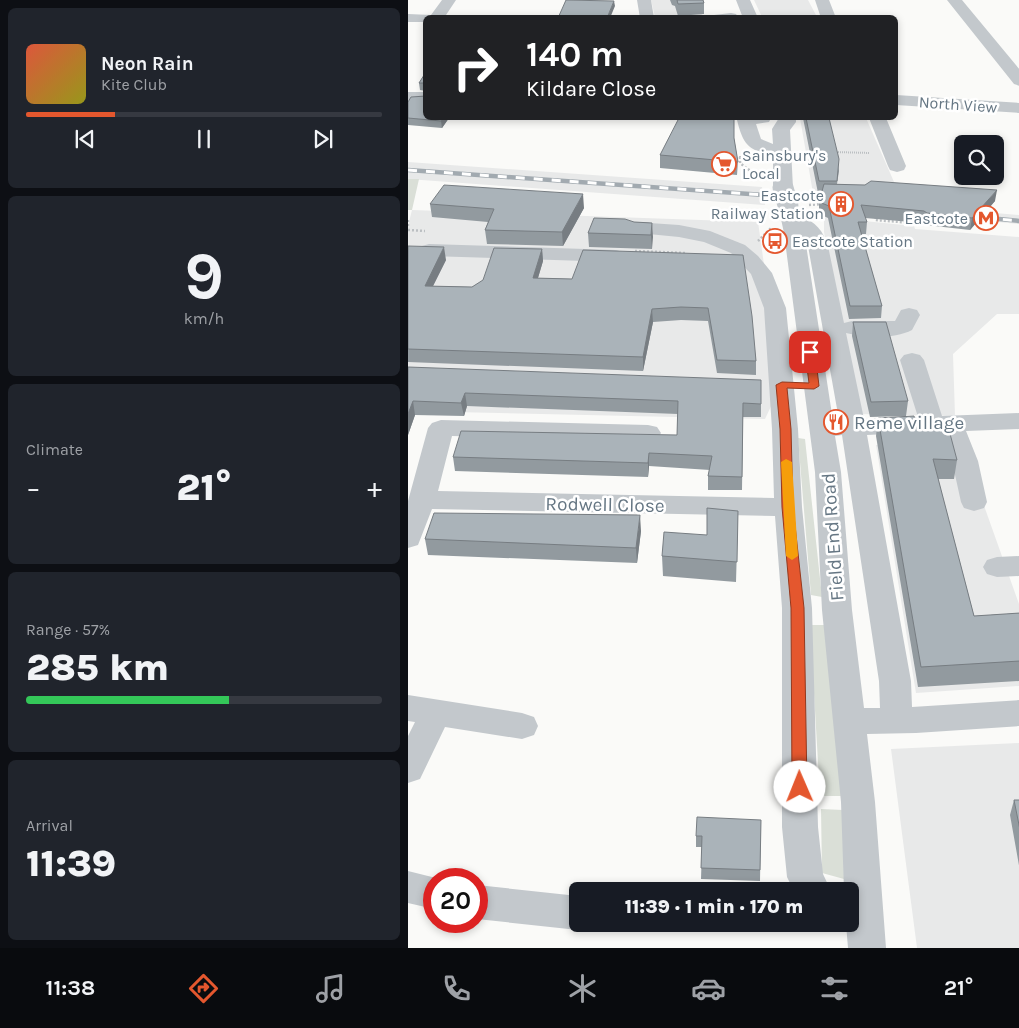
<!DOCTYPE html>
<meta charset="utf-8">
<style>
:root{--surface:#171b24;--page:#20242c;--text:#f1f3f6;--muted:#9ea1a6;--line:#363941;--accent:#e4572e}
body{margin:0;font-family:Karla,sans-serif;background:var(--page);color:var(--text);height:100vh;display:flex;flex-direction:column;font-size:19px;white-space:nowrap}
*{box-sizing:border-box;margin:0}
p{font-size:16px;color:var(--muted)}
.icon{flex:none;width:28px;height:28px;fill:none;stroke:currentColor;stroke-width:2;stroke-linecap:round;stroke-linejoin:round}
.map{position:relative;flex:1;overflow:hidden}
.side{display:flex;flex-direction:column;gap:8px;padding:8px;background:#0d0f14;width:408px}
.side>*{flex:none}
.guide{position:absolute;left:15px;top:15px;width:475px;height:105px;border-radius:8px;box-shadow:0 2px 8px #0003;background:#202124;color:#fff;overflow:hidden}
.buttons{position:absolute;left:546px;top:135px;display:grid;gap:10px}
.buttons a{display:grid;place-items:center;width:50px;height:50px;border-radius:8px;background:var(--surface);box-shadow:0 2px 8px #0003;font-size:25px}
.speed{position:absolute;left:15px;top:868px;display:flex;gap:10px;font-size:25px;font-weight:700;text-align:center}
.speed>*{display:grid;place-content:center;width:65px;height:65px;border-radius:50%;background:var(--surface);box-shadow:0 2px 8px #0003;line-height:1}
.speed .limit{border:8px solid #d22;background:#fff;color:#111}
.pin{position:absolute;display:grid;place-items:center;width:42px;height:42px;color:#fff;margin:-21px;border-radius:10px;box-shadow:0 2px 8px #0006}
.me{position:absolute;width:55px;margin:-28px;rotate:359deg;stroke-linejoin:round;filter:drop-shadow(0 0 4px #0008)}
.turn{display:flex;align-items:center;gap:18px;height:105px;padding:0 20px;font-size:22px}
.turn .icon{width:65px;height:65px;stroke-width:2.5}
.turn b{display:block;font-size:35px;line-height:42px}
.big{font-size:38px;font-weight:800;line-height:1.1}
.side .card{flex:1;display:flex;flex-direction:column;justify-content:center;gap:8px;min-width:0;padding:0 18px;border-radius:8px;background:var(--page)}
.side .dial{align-items:center;gap:0}
.dial b{font-size:65px;line-height:1}
.song{display:flex;align-items:center;gap:15px}
.cover{width:60px;height:60px;border-radius:8px;background:linear-gradient(135deg,hsl(10 70% 55%),hsl(60 70% 35%))}
.played{height:5px;border-radius:2px;background:linear-gradient(90deg,var(--accent) 25%,var(--line) 25%)}
.keys{display:flex;justify-content:space-around;direction:ltr}
.heat{display:flex;justify-content:space-between;align-items:center;font-size:28px;direction:ltr}
.charge{height:8px;border-radius:4px;background:linear-gradient(90deg,#34c759 57%,var(--line) 0)}
.trip{position:absolute;left:161px;top:882px;width:290px;height:50px;border-radius:8px;background:var(--surface);box-shadow:0 2px 8px #0003;font-weight:800;line-height:50px;text-align:center}
.dock{display:flex;height:80px;justify-content:space-around;align-items:center;background:#090b0e;color:var(--muted)}
.dock .icon{width:35px;height:35px}
.dock .current{color:var(--accent)}
.dock b{font-size:22px;color:var(--text)}
main{display:flex;flex:1;min-height:0}
.map>svg:first-child{display:block}
.built{fill:#e8e9e9}
.green{fill:#dadfd7}
.lines{fill:none;stroke-linecap:round;stroke-linejoin:round}
.path-far1{stroke:#bbbfc2;stroke-width:2;stroke-dasharray:1 1;stroke-linecap:butt}
.path{stroke:#bbbfc2;stroke-width:2.5;stroke-dasharray:2 2;stroke-linecap:butt}
.minor{fill:#c3c8cc;fill-rule:evenodd}
.rail-casing{stroke:#a2aab0;stroke-width:4.5}
.rail{stroke:#fff;stroke-width:3;stroke-dasharray:9;stroke-linecap:butt}
.minor-bridge{stroke:#c3c8cc;stroke-width:21}
.wall{fill:#929a9f}
.shaded-wall{fill:#777d82}
.building{fill:#aab3b9;stroke:#777d82}
.route{fill:#e4572e;stroke:#94391e}
.slow{fill:#f59e0b}
.labels{text-anchor:middle;stroke-width:5;stroke-linejoin:round;paint-order:stroke}
.far-street-label{font-size:16px;fill:#657683;stroke:#fff}
.far-poi-label{font-size:16px;fill:#657683;stroke:#fff;text-anchor:start}
.poi-label{font-size:19px;fill:#657683;stroke:#fff;text-anchor:start}
.street-label{font-size:19px;fill:#657683;stroke:#fff}
</style>
<main>
<section class="side">
<div class="card">
<div class="song"><i class="cover"></i><div><b>Neon Rain</b><p>Kite Club</p></div></div>
<div class="played"></div>
<div class="keys"><svg class="icon" aria-label="previous" viewBox="0 0 24 24"><path d="M18 5L8 12l10 7zM5 5v14"/></svg><svg class="icon" aria-label="pause" viewBox="0 0 24 24"><path d="M8 5v14M16 5v14"/></svg><svg class="icon" aria-label="next" viewBox="0 0 24 24"><path d="M6 5l10 7-10 7zM19 5v14"/></svg></div>
</div>
<div class="card dial"><b>9</b><p>km/h</p></div>
<div class="card"><p>Climate</p>
<div class="heat"><a>−</a><b class="big">21°</b><a>+</a></div>
</div>
<div class="card"><p>Range · 57%</p><b class="big">285 km</b><div class="charge"></div></div>
<div class="card"><p>Arrival</p><b class="big">11:39</b></div>
</section>
<div class="map">
<svg width="612" height="948" viewBox="0 0 612 948">
<rect width="100%" height="100%" fill="#fafaf8"/>
<path class="built" d="M 243,0 L 288,0 L 295,17 L 247,17 Z
M 346,0 L 400,0 L 409,17 L 354,17 Z
M 392,118 L 458,118 L 490,191 L 457,194 L 405,193 Z
M 0,162 L 354,187 L 357,205 L 0,179 Z
M 473,203 L 611,215 L 611,224 L 471,210 Z
M 4,210 L 350,222 L 373,385 L 357,419 L 0,411 L 0,226 Z
M 416,217 L 506,226 L 507,229 L 611,237 L 611,314 L 589,314 L 545,354 L 547,416 L 448,414 L 416,232 Z
M 553,441 L 611,604 L 611,686 L 508,693 L 468,445 Z
M 611,743 L 611,948 L 509,948 L 483,749 Z"/>
<path class="green" d="M 0,179 L 11,179 L 4,210 L 0,210 Z
M 390,438 L 397,439 L 414,597 L 403,595 Z
M 402,625 L 417,625 L 434,796 L 412,796 Z
M 413,809 L 435,810 L 436,879 L 414,873 Z"/>
<g class="lines">
<path class="path-far1" d="M 426,152 L 462,153
M 332,156 L 332,159"/>
<path class="path" d="M 332,157 L 332,163 L 345,173 L 352,175
M 401,205 L 415,204
M 468,217 L 467,220 L 516,224 L 517,221
M 0,220 L 0,226
M 0,230 L 17,231
M 350,241 L 363,228
M 227,251 L 278,253"/>
<path class="minor" d="M 34,0 L 48,0 L 36,18 L 18,18 L 18,22 L 0,22 L 0,14 L 23,15 Z
M 229,0 L 243,0 L 246,18 L 232,18 Z
M 328,0 L 342,0 L 350,18 L 335,18 Z
M 407,0 L 421,0 L 428,18 L 413,18 Z
M 539,0 L 554,0 L 612,70 L 612,86 L 606,84 Z
M 323,13 L 328,14 L 330,17 L 304,18 L 306,15 Z
M 0,92 L 18,92 L 18,102 L 0,102 Z
M 488,95 L 612,103 L 612,113 L 488,105 Z
M 331,118 L 363,118 L 361,122 L 348,124 L 353,139 L 365,144 L 364,129 L 371,118 L 388,118 L 388,122 L 382,130 L 385,188 L 382,192 L 375,194 L 368,192 L 365,188 L 365,155 C 340,151 335,144 329,120 Z
M 461,118 L 478,118 L 498,166 L 496,170 L 489,172 L 482,170 L 480,166 Z
M 380,199 L 387,201 L 392,217 C 408,221 415,231 420,246 L 436,323 L 444,321 L 487,321 L 493,310 L 501,308 L 509,310 L 512,315 L 504,330 C 487,339 457,338 438,333 L 456,419 L 510,417 L 492,360 L 496,355 L 504,353 L 512,355 L 516,360 L 534,416 L 612,413 L 612,429 L 558,431 L 570,461 L 579,502 L 576,508 L 566,511 L 556,508 L 553,502 L 544,461 L 534,432 L 525,434 L 519,432 L 459,435 L 503,681 L 504,707 L 612,700 L 612,726 L 508,733 L 459,734 L 467,802 L 478,948 L 440,948 L 438,924 L 442,924 L 442,891 L 436,891 L 433,802 L 414,610 L 407,472 L 376,233 L 370,205 L 373,201 ZM 397,238 L 400,246 L 431,420 L 425,421 ZM 434,435 L 471,681 L 472,708 L 456,708 L 444,610 L 433,472 L 427,436 Z
M 227,222 L 271,225 L 302,231 L 337,245 L 350,256 L 364,273 L 378,308 L 390,429 L 394,507 L 404,608 L 410,827 L 415,874 L 423,891 L 386,891 L 379,877 L 374,827 L 374,608 L 367,516 L 24,509 L 10,545 L 0,548 L 0,501 L 20,428 L 24,423 L 33,420 L 240,425 L 249,427 L 253,433 L 249,439 L 240,441 L 44,436 L 30,491 L 366,498 L 364,429 L 356,308 L 343,274 L 323,253 L 296,242 L 271,237 L 220,232 L 217,228 L 220,224 Z
M 21,244 L 208,250 L 215,252 L 218,256 L 215,260 L 208,262 L 21,256 L 14,254 L 11,250 L 14,246 Z
M 612,556 L 612,576 L 589,577 L 579,574 L 575,567 L 579,560 L 589,557 Z
M 0,695 L 114,713 L 126,717 L 130,726 L 126,735 L 114,739 L 37,727 L 12,779 L 0,783 L 0,736 L 7,722 L 0,721 Z
M 0,871 L 32,879 L 26,879 L 26,909 L 0,903 Z
M 69,885 L 170,896 L 170,924 L 184,924 L 170,930 L 69,919 Z"/>
<defs>
<path id="rail" d="M 0,170 L 357,195
M 559,216 L 612,221"/>
</defs>
<use href="#rail" class="rail-casing"/>
<use href="#rail" class="rail"/>
<path class="minor-bridge" d="M 375,188 L 380,205"/>
</g>
<path class="wall" d="M 262,0 L 295,0 L 296,3 L 296,14 L 270,16 L 267,6 L 264,5 Z
M 18,72 L 18,91 L 12,90 L 11,83 Z
M 0,102 L 18,118 L 41,118 L 34,128 L 0,125 Z
M 395,118 L 421,118 L 431,171 L 429,184 L 587,201 L 562,230 L 518,225 L 514,223 L 457,218 L 459,222 L 458,234 L 453,234 L 474,306 L 473,318 L 441,319 L 420,218 L 411,214 L 411,202 L 414,193 L 410,193 Z
M 326,138 L 330,162 L 329,175 L 252,168 L 252,155 Z
M 22,204 L 176,208 L 155,246 L 79,244 L 77,230 L 80,222 L 24,217 Z
M 226,222 L 244,223 L 244,249 L 181,247 L 180,233 Z
M 0,246 L 38,260 L 25,286 L 64,287 L 134,249 L 135,261 L 130,278 L 164,279 L 335,255 L 348,361 L 348,375 L 309,373 L 300,321 L 273,320 L 245,322 L 235,371 L 0,362 Z
M 445,322 L 500,401 L 498,416 L 462,417 L 444,336 Z
M 0,367 L 353,404 L 353,417 L 335,417 L 334,490 L 300,490 L 300,476 L 302,470 L 241,466 L 240,477 L 47,471 L 45,457 L 269,435 L 270,414 L 59,406 L 56,416 L 7,415 L 0,435 Z
M 470,418 L 510,430 L 549,460 L 546,479 L 530,479 L 566,616 L 612,613 L 612,681 L 510,687 L 468,436 Z
M 330,511 L 328,582 L 255,576 L 254,556 L 299,535 Z
M 233,531 L 229,563 L 20,555 L 17,539 Z
M 606,800 L 612,800 L 612,871 L 602,815 Z
M 353,820 L 352,881 L 293,879 L 294,847 L 288,847 L 288,836 Z"/>
<path class="shaded-wall" d="M 206,1 L 207,6 L 202,18 L 199,18 Z
M 35,118 L 41,118 L 34,128 L 33,121 Z
M 589,190 L 587,201 L 562,230 L 564,218 Z
M 175,194 L 176,208 L 155,246 L 154,232 Z
M 244,223 L 245,237 L 244,249 L 243,235 Z
M 36,247 L 38,260 L 19,298 L 17,286 Z
M 134,249 L 135,261 L 126,291 L 125,278 Z
M 244,309 L 245,322 L 235,371 L 235,357 Z
M 57,393 L 59,406 L 56,416 L 53,403 Z
M 5,401 L 7,415 L 0,435 L 0,414 Z
M 241,453 L 241,466 L 240,477 L 240,463 Z
M 232,515 L 233,531 L 229,563 L 228,548 Z"/>
<path class="building" d="M 158,0 L 206,1 L 199,18 L 150,18 Z
M 269,0 L 295,0 L 296,3 L 270,4 Z
M 18,72 L 18,83 L 11,83 Z
M 18,96 L 18,118 L 35,118 L 33,121 L 0,118 L 0,102 L 3,97 Z
M 271,118 L 326,118 L 326,138 L 330,162 L 252,155 Z
M 398,118 L 421,118 L 431,159 L 429,181 L 411,181 Z
M 463,181 L 589,190 L 564,218 L 519,213 L 516,211 L 453,205 L 459,222 L 450,222 L 474,306 L 442,306 L 421,206 L 411,202 L 416,184 L 457,185 Z
M 36,185 L 175,194 L 154,232 L 77,230 L 86,209 L 22,204 Z
M 186,218 L 217,219 L 226,222 L 244,223 L 243,235 L 180,233 Z
M 0,246 L 36,247 L 17,286 L 64,287 L 75,280 L 86,248 L 134,249 L 125,278 L 164,279 L 175,250 L 335,255 L 344,316 L 348,361 L 309,360 L 300,308 L 273,307 L 244,309 L 235,357 L 0,349 Z
M 445,322 L 478,322 L 500,401 L 463,402 Z
M 0,367 L 353,380 L 353,404 L 335,403 L 334,477 L 300,476 L 304,456 L 241,453 L 240,463 L 45,457 L 53,431 L 269,435 L 270,401 L 57,393 L 53,403 L 5,401 L 0,414 Z
M 506,416 L 510,430 L 541,430 L 549,460 L 525,459 L 566,616 L 612,613 L 612,661 L 513,667 L 470,418 Z
M 299,508 L 330,511 L 329,562 L 254,556 L 256,532 L 299,535 Z
M 26,513 L 232,515 L 228,548 L 17,539 Z
M 606,800 L 612,800 L 612,830 Z
M 289,817 L 353,820 L 352,870 L 293,868 L 294,836 L 288,836 Z"/>
<path class="route" d="M 402,349 L 407,352 L 411,386 L 406,389 L 379,388 L 383,429 L 385,507 L 396,608 L 399,787 L 397,791 L 392,793 L 386,791 L 384,787 L 383,608 L 374,507 L 372,429 L 368,385 L 374,382 L 401,383 L 397,352 Z"/>
<path class="slow" d="M 378,459 L 384,462 L 390,556 L 384,560 L 378,556 L 373,462 Z"/>
<defs>
<symbol id="supermarket-ring" viewBox="-11 -11 22 22"><circle r="9.5" fill="#fff" stroke="#e4572e" stroke-width="1.5"/><path d="M-6-5.5h2.5l.6 2H6L4.5 2H-2.5L-4.4-4H-6ZM-1.5 3.2a1.3 1.3 0 1 0 .1 0ZM3 3.2a1.3 1.3 0 1 0 .1 0Z" fill="#e4572e"/></symbol>
<symbol id="building-ring" viewBox="-11 -11 22 22"><circle r="9.5" fill="#fff" stroke="#e4572e" stroke-width="1.5"/><path d="M-4-6H4V6H1V3H-1V6H-4ZM-2.5-4.3h1.7v1.8h-1.7ZM.8-4.3h1.7v1.8H.8ZM-2.5-1h1.7V.8h-1.7ZM.8-1h1.7V.8H.8Z" fill="#e4572e"/></symbol>
<symbol id="metro-ring" viewBox="-11 -11 22 22"><circle r="9.5" fill="#fff" stroke="#e4572e" stroke-width="1.5"/><path d="M-5.5 5V-5H-3L0 0L3-5H5.5V5H3V-.5L0 4L-3-.5V5Z" fill="#e4572e"/></symbol>
<symbol id="bus-ring" viewBox="-11 -11 22 22"><circle r="9.5" fill="#fff" stroke="#e4572e" stroke-width="1.5"/><path d="M-5-6H5V4H4V6H2V4H-2V6H-4V4H-5ZM-3.5-4V0h7V-4ZM-3.5 1.2v1.5H-2V1.2ZM2 1.2v1.5H3.5V1.2Z" fill="#e4572e"/></symbol>
<symbol id="restaurant-ring" viewBox="-11 -11 22 22"><circle r="9.5" fill="#fff" stroke="#e4572e" stroke-width="1.5"/><path d="M-5-6h1v4h1v-4h1v4h1v-4h1v5L-1.5 .5V6h-2V.5L-5-1ZM5-6V6H3V1.5H1.5Q1.5-4 5-6Z" fill="#e4572e"/></symbol>
</defs>
<g fill-rule="evenodd">
<use href="#supermarket-ring" x="302" y="150" width="28" height="28"/>
<use href="#building-ring" x="419" y="190" width="28" height="28"/>
<use href="#metro-ring" x="564" y="204" width="28" height="28"/>
<use href="#bus-ring" x="353" y="227" width="28" height="28"/>
<use href="#restaurant-ring" x="414" y="408" width="28" height="28"/>
</g>
<g class="labels">
<g class="far-street-label">
<text transform="translate(550 104) rotate(4)" y="6">North View</text>
</g>
<g class="far-poi-label">
<text x="334" y="161">Sainsbury's<tspan x="334" dy="18">Local</tspan></text>
<text x="416" y="201" text-anchor="end">Eastcote<tspan x="416" dy="18">Railway Station</tspan></text>
<text x="560" y="224" text-anchor="end">Eastcote</text>
<text x="384" y="247">Eastcote Station</text>
</g>
<g class="poi-label">
<text x="446" y="429">Reme village</text>
</g>
<g class="street-label">
<text transform="translate(197 504) rotate(1)" y="7">Rodwell Close</text>
<text transform="translate(424 537) rotate(-94)" y="7">Field End Road</text>
</g>
</g>
</svg>
<div class="buttons">
<a><svg class="icon" aria-label="search" viewBox="0 0 24 24"><circle cx="10" cy="10" r="6"/><path d="M15 15l6 6"/></svg></a>
</div>
<div class="speed"><div class="limit">20</div></div>
<div class="pin" style="left:402px;top:352px;background:#d93025"><svg class="icon" aria-label="arrive" viewBox="0 0 24 24"><path d="M6 21V4h12l-3 4 3 4H6"/></svg></div>
<svg class="me" style="left:392px;top:787px" viewBox="-20 -20 40 40"><circle r="19" fill="#fff"/><path d="M0-13L10 11 0 6-10 11z" fill="#e4572e"/></svg>
<div class="trip">11:39 · 1 min · 170 m</div>
<div class="guide">
<div class="turn"><svg class="icon" aria-label="right" viewBox="0 0 24 24"><path d="M7 20v-9h11M14 6l5 5-5 5"/></svg><div><b>140 m</b>Kildare Close</div></div>
</div>
</div>
</main>
<nav class="dock">
<b>11:38</b>
<svg class="icon current" aria-label="directions" viewBox="0 0 24 24"><path d="M12 3l9 9-9 9-9-9zM9 14v-3h6M13 9l2 2-2 2"/></svg>
<svg class="icon" aria-label="music" viewBox="0 0 24 24"><path d="M9 18V5l10-2v13"/><circle cx="6" cy="18" r="3"/><circle cx="16" cy="16" r="3"/></svg>
<svg class="icon" aria-label="phone" viewBox="0 0 24 24"><path d="M5 4h4l2 5-3 2q2 4 5 5l2-3 5 2v4C11 20 4 13 5 4z"/></svg>
<svg class="icon" aria-label="climate" viewBox="0 0 24 24"><path d="M12 3v18M4 7l16 10M4 17L20 7"/></svg>
<svg class="icon" aria-label="car" viewBox="0 0 24 24"><path d="M5 17H2v-5l4-1 3-4h7l3 4 3 1v5h-3M9 17h6M6 11h13"/><circle cx="7" cy="17" r="2"/><circle cx="17" cy="17" r="2"/></svg>
<svg class="icon" aria-label="filters" viewBox="0 0 24 24"><path d="M4 7h16M4 17h16"/><circle cx="9" cy="7" r="2"/><circle cx="15" cy="17" r="2"/></svg>
<b>21°</b>
</nav>
